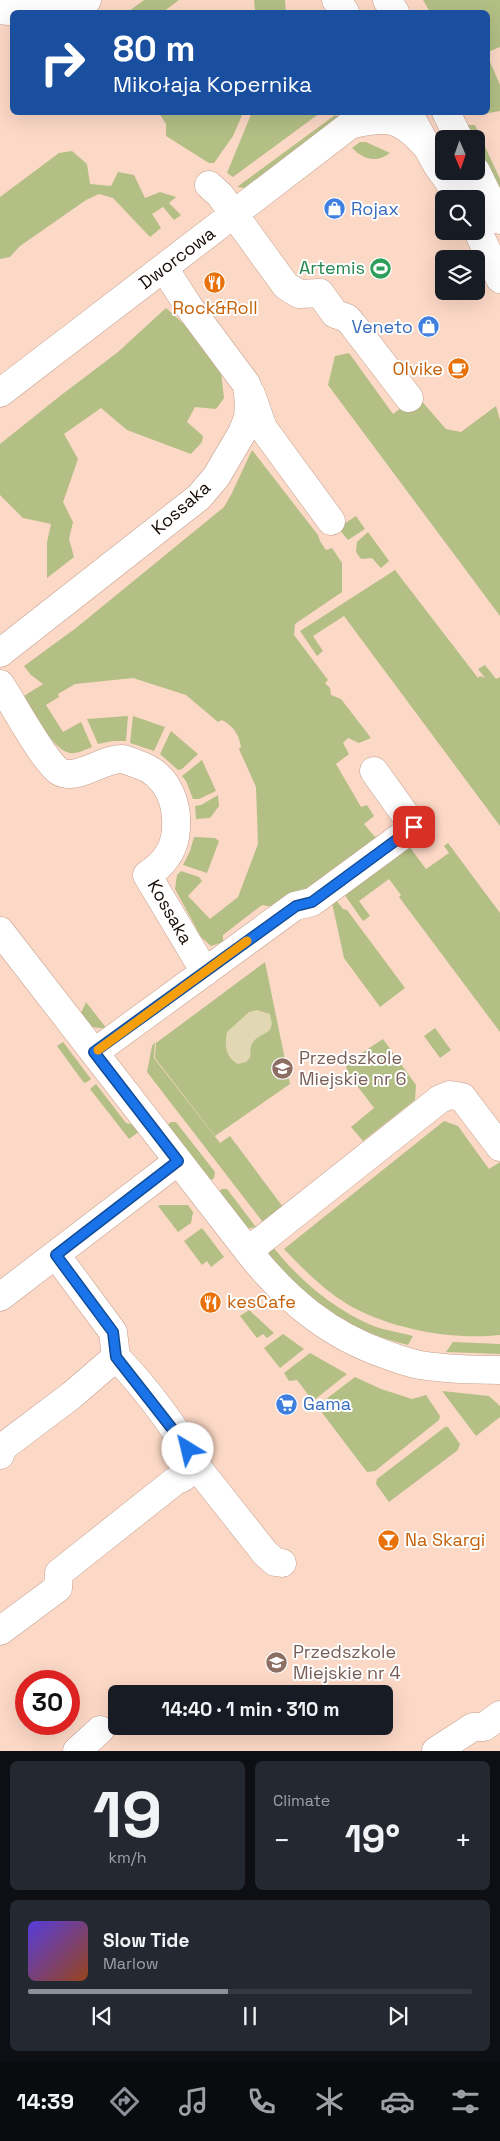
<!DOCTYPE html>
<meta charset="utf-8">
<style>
:root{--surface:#171b24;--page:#242831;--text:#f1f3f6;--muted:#9ea1a6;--line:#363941;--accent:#8c9099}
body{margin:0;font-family:"Space Grotesk",sans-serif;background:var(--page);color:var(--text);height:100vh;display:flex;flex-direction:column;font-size:19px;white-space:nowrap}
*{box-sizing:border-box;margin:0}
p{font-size:16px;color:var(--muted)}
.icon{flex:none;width:28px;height:28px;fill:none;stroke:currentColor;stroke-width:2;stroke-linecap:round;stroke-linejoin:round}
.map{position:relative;height:1751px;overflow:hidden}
.sheet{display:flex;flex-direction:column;gap:10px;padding:10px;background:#0d0f14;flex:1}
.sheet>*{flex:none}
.top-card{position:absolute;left:10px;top:10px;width:480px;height:105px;border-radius:8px;box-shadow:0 5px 20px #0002;background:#1a4fa0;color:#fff;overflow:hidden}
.needle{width:32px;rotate:178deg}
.controls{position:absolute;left:435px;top:130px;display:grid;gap:10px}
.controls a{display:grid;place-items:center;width:50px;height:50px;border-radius:8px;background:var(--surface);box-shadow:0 5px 20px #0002;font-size:25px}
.speed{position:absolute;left:15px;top:1670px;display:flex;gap:10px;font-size:25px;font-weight:700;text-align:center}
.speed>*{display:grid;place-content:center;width:65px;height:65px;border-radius:50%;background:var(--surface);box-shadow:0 5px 20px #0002;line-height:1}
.speed .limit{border:8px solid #d22;background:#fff;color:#111}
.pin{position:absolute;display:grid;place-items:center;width:42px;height:42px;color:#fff;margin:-21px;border-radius:10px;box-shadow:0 2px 8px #0006}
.me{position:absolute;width:55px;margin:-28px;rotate:324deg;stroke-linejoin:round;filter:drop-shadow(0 0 4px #0008)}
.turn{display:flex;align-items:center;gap:18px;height:105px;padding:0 20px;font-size:22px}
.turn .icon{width:65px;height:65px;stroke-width:2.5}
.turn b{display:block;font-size:35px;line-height:42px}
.big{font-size:38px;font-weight:600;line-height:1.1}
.sheet .card{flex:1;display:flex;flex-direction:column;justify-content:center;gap:8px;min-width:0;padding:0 18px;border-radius:8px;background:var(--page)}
.sheet .dial{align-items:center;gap:0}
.dial b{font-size:65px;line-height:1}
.song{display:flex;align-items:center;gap:15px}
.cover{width:60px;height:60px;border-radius:8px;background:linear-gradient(135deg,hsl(250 70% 55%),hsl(20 70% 35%))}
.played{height:5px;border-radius:2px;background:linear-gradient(90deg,var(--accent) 45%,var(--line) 45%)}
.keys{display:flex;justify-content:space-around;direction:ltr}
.heat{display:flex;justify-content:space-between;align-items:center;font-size:28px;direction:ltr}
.sheet .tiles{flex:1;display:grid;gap:10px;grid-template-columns:1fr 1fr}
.card:last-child{grid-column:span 2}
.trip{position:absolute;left:108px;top:1685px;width:285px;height:50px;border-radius:8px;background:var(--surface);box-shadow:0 5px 20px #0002;font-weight:600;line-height:50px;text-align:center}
.menu{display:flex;height:80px;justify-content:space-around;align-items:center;background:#090b0e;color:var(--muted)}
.menu .icon{width:35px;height:35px}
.menu .on{color:var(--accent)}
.menu b{font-size:22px;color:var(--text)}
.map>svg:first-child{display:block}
.green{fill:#b3bf85}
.sand{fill:#e1d7b2}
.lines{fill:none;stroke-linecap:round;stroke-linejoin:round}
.minor-casing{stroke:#c3a190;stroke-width:29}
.major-casing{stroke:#c3a190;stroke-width:29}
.minor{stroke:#fff;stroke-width:28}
.major{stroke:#fff;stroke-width:28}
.route-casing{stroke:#114b97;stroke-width:12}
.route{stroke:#1a73e8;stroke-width:9}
.slow{stroke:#f59e0b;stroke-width:9}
.labels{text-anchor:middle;stroke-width:4;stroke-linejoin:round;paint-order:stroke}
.shop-label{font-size:18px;fill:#366cbe;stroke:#fff;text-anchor:start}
.street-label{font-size:18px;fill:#180c07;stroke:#fff}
.leisure-label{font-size:18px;fill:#27864d;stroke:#fff;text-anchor:end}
.food-label{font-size:18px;fill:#c56008;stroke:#fff;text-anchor:start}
.education-label{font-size:18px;fill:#785e54;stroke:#fff;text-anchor:start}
</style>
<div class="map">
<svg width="500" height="1751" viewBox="0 0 500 1751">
<rect width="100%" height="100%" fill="#fcd8c6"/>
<path class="green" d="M 144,0 L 179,0 L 163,12 L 130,12 L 129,11 Z
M 254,0 L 285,0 L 286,12 L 253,12 L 255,11 Z
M 423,0 L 500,0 L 500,47 L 488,52 L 488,12 L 430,12 Z
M 488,57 L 500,85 L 500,111 L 483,114 L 482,113 L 488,112 Z
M 252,112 L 320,112 L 320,113 L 233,177 L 227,173 Z
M 159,113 L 243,113 L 233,136 L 214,163 L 209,163 L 166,136 L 166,124 Z
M 335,115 L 343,118 L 246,188 L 237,187 Z
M 466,125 L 475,125 L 500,179 L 500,202 L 477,154 L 479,153 L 476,146 L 476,139 L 473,139 Z
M 360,142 L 366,142 L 390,153 C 377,163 364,160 352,148 Z
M 72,151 L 87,164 L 90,184 L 111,186 L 118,172 L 134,175 L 145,198 L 160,192 L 176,197 L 169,203 L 181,215 L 174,220 L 163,207 L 152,214 L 161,228 L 150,237 L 113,198 L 99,194 L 86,200 L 20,246 L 10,257 L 0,259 L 0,197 L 59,153 Z
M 166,308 L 186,326 L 221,372 L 224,398 L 216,409 L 195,407 L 187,422 L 203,436 L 202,442 L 191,454 L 127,430 L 101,408 L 64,434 L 78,459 L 63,502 L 73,522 L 69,539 L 74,557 L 47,578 L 47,542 L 51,524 L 23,518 L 0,495 L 0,444 L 60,396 L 118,352 Z
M 349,353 L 393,414 L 417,396 L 446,429 L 461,432 L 496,406 L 500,420 L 500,616 L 328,385 L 335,356 Z
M 252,450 L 318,535 L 320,541 L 326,550 L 332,548 L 342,563 L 342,592 L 295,624 L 294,635 L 328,680 L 325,683 L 330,688 L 331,695 L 341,699 L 371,738 L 359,743 L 348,738 L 343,743 L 349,754 L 336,764 L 361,807 L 367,805 L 374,816 L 364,824 L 375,837 L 379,836 L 381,839 L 329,878 L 273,907 L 262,905 L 223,935 L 223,942 L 211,946 L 201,937 L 175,889 L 177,875 L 181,871 L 199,877 L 202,881 L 188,896 L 210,919 L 238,897 L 258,844 L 256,787 L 239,749 L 241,747 C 239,734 233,726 222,720 L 218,722 L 186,695 L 133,678 L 75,684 L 58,694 L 59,697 L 46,705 L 63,732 L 81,722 L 92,747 C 85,750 77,754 70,753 C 52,750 33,710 24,696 L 43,684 L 31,675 L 24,666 L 76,628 L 224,507 L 231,495 Z
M 356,516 L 365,529 L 348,540 L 338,528 Z
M 368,532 L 389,561 L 381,568 L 372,558 L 361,559 L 356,552 L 357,542 Z
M 395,570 L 478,678 L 480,676 L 485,678 L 478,669 L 485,665 L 496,679 L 500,677 L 500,826 L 344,616 L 313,636 L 323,651 L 317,656 L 300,631 Z
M 128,716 L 126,741 L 113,741 L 98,744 L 87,719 Z
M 133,716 L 165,727 L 154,751 L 130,743 Z
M 171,731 L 198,754 L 182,769 L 178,770 L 160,754 Z
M 202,760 L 216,791 L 199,799 L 193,799 L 186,781 L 182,776 Z
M 218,795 L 219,806 L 210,818 L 196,819 L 195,806 L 201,805 Z
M 194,837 L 215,838 L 219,841 L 207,873 L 183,865 L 190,851 Z
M 448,843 L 500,913 L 500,1032 L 399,897 L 401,895 L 389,879 L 359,901 L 370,916 L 363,921 L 344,894 L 409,846 L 426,869 L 449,853 L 444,846 Z
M 336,900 L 343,909 L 347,910 L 405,988 L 380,1007 L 344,958 L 332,903 Z
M 265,962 L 290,1084 L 215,1136 L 155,1058 L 156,1043 Z
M 86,1002 L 107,1029 L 92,1027 L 81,1013 Z
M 435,1028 L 451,1050 L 440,1058 L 424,1036 Z
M 383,1039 L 416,1085 L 415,1100 L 363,1141 L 351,1127 L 374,1108 L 349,1075 L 345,1064 Z
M 63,1042 L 91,1079 L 87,1082 L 84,1083 L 57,1046 Z
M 155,1042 L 154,1058 L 220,1143 L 230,1136 L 283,1207 L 265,1221 L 262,1221 L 147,1072 L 152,1046 Z
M 96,1084 L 126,1123 L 135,1125 L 140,1131 L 129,1139 L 90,1089 Z
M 444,1121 L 458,1126 L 489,1169 L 500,1162 L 500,1335 C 454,1340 396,1330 354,1308 C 328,1294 304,1270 284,1249 Z
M 171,1122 L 176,1122 L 215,1172 L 214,1178 L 210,1181 L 167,1125 Z
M 222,1189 L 227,1189 L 256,1227 L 246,1229 L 217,1193 Z
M 161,1205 L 188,1205 L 193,1212 L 191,1223 L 178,1232 L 158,1206 Z
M 202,1228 L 224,1257 L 211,1267 L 207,1261 L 202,1265 L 184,1241 Z
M 273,1247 C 300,1281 338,1313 379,1328 C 390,1331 402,1333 413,1336 L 408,1345 C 343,1329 312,1303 267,1256 Z
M 249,1310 L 274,1333 L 267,1338 L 263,1334 L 257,1338 L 240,1316 Z
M 283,1334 L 304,1349 L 280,1368 L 264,1348 Z
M 453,1342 L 500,1344 L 500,1354 L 446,1352 Z
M 310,1353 L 347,1374 L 313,1401 L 297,1380 L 289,1381 L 284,1373 Z
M 355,1377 L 381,1389 L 412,1399 L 426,1395 L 440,1416 L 439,1420 L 375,1471 L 367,1472 L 317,1406 Z
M 442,1391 L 489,1396 L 500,1406 L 500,1417 L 476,1436 Z
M 445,1427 L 448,1427 L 460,1444 L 458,1450 L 389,1502 L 376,1484 L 377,1479 Z"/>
<path class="sand" d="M 257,1010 L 270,1014 L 272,1024 L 270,1030 C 263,1036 255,1036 251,1046 C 250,1050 251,1054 250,1058 L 246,1062 L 238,1064 C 226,1058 224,1045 227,1032 L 249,1012 Z"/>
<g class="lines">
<defs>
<path id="minor" d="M 353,124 C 389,116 400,118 425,145
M 209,185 L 220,195 L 286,286 L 299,294 L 320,293 L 335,314 L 347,318 L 353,325 L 409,398
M 0,393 L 367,112
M 251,394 L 263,428 L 331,521
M 0,653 L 199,497 L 216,477 L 242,433 L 248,418 L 249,404 L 247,385 L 189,307 L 164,268
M 0,684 C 13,703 44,762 60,772 C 77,781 104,758 122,759 C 127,760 132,762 137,764 C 169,774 180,806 175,837 C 172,854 161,866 147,875 L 205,972
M 0,931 L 248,1251 C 286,1299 328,1335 387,1355 C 398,1359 408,1363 420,1365 C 446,1369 473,1370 500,1370
M 95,1052 L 295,906 L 312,902 L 414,827 L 374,771
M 248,1251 L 440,1099 L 450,1095 L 462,1097 L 500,1147
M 56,1255 L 113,1332 L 116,1357
M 0,1297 L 178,1161
M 0,1455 L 3,1447 L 72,1395 L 116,1357 C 145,1387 178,1430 197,1467 L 182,1478 L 175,1481 L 59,1573 L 58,1588 L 0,1631
M 197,1467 L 265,1553 L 275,1562 L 282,1563
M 77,1751 L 100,1730
M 436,1751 L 473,1727 L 484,1727 L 500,1715"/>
<path id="major" d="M 336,0 L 345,12
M 387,0 L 395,12
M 0,10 C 18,13 37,11 53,0
M 68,12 L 87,0
M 408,112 L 437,165 L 461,199
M 446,112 L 459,139
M 476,171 L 500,220
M 476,227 L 500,279"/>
</defs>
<use href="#minor" class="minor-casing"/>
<use href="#major" class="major-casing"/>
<use href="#minor" class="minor"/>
<use href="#major" class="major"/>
</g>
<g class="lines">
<defs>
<path id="route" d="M 188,1449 L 116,1357 L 113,1332 L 56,1255 L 178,1161 L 94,1052 L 296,906 L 312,902 L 414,827"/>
</defs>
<use href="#route" class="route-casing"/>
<use href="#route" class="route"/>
<path class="slow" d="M 98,1050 L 247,941"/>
</g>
<defs>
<symbol id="shop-disc" viewBox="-11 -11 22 22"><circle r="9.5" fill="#3f7fe0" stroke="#fff"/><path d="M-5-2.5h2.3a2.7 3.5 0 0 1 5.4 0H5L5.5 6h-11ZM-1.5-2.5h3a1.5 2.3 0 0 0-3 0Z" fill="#fff"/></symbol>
<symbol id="stadium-disc" viewBox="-11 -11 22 22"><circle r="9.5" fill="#2e9e5b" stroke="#fff"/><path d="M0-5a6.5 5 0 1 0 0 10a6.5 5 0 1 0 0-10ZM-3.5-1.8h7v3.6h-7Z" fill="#fff"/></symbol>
<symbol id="restaurant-disc" viewBox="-11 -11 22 22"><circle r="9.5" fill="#e8710a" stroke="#fff"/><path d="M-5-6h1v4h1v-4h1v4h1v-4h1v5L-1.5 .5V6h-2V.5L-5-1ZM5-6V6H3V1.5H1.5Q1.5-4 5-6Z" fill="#fff"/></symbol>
<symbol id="cafe-disc" viewBox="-11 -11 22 22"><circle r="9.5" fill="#e8710a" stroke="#fff"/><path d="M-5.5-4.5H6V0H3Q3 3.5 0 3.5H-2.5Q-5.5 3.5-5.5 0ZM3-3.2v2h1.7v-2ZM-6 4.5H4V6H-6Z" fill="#fff"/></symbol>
<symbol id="school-disc" viewBox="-11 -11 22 22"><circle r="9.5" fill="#8d6e63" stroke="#fff"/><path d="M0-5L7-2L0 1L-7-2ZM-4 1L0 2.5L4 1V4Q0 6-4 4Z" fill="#fff"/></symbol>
<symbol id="supermarket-disc" viewBox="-11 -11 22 22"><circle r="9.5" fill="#3f7fe0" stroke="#fff"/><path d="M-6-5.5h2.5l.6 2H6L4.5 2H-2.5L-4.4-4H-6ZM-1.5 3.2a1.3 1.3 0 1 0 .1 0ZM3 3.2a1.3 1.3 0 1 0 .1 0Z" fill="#fff"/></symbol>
<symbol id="bar-disc" viewBox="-11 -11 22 22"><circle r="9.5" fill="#e8710a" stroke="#fff"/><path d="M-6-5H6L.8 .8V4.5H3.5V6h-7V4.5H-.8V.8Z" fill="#fff"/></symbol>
</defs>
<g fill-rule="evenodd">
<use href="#shop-disc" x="322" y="196" width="25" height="25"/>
<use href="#stadium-disc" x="368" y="256" width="25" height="25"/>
<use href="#restaurant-disc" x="202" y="270" width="25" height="25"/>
<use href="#shop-disc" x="416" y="314" width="25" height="25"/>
<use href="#cafe-disc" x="446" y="356" width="25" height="25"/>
<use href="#school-disc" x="270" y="1056" width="25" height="25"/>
<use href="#restaurant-disc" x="198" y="1290" width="25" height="25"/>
<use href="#supermarket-disc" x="274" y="1392" width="25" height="25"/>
<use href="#bar-disc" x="376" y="1528" width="25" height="25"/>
<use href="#school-disc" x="264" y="1650" width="25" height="25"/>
</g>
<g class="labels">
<g class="shop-label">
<text x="351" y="215">Rojax</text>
<text x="413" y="333" text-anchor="end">Veneto</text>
<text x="303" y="1410">Gama</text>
</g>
<g class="street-label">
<text transform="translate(177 258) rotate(-37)" y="6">Dworcowa</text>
<text transform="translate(181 508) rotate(-41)" y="6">Kossaka</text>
<text transform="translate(170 912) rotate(60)" y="6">Kossaka</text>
</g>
<g class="leisure-label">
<text x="365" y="274">Artemis</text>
</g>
<g class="food-label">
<text x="215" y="314" text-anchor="middle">Rock&amp;Roll</text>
<text x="443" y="375" text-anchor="end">Olvike</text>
<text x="227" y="1308">kesCafe</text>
<text x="405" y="1546">Na Skargi</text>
</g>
<g class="education-label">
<text x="299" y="1064">Przedszkole<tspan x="299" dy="21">Miejskie nr 6</tspan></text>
<text x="293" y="1658">Przedszkole<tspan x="293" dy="21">Miejskie nr 4</tspan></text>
</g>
</g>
</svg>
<div class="controls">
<a><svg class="needle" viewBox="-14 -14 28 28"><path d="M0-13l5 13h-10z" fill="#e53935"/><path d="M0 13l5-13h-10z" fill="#9ea1a6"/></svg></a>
<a><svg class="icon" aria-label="search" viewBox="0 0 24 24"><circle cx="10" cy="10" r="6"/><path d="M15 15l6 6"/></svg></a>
<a><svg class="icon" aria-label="layers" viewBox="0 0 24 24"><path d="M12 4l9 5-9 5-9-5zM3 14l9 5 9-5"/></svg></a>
</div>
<div class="speed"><div class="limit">30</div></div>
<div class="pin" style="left:414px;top:827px;background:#d93025"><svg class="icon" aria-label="arrive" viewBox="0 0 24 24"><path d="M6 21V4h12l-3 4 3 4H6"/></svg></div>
<svg class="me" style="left:188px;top:1449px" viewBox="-20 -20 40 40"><circle r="19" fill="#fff"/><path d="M0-13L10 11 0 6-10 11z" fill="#1a73e8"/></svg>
<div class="trip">14:40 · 1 min · 310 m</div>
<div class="top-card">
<div class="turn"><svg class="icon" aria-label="right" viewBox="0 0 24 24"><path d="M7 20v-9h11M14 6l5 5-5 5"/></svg><div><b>80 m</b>Mikołaja Kopernika</div></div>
</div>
</div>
<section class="sheet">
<div class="tiles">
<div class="card dial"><b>19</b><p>km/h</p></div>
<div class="card"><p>Climate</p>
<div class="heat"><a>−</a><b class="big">19°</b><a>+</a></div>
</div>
<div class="card">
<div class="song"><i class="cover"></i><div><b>Slow Tide</b><p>Marlow</p></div></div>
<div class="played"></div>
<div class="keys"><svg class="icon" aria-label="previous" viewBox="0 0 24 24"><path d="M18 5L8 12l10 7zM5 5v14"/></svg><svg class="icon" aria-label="pause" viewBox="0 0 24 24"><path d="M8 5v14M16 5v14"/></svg><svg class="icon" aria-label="next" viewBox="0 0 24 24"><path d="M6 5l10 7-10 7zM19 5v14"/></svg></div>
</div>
</div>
</section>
<nav class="menu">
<b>14:39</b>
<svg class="icon on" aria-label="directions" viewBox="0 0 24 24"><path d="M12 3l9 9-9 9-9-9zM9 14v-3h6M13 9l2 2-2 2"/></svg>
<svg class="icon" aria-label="music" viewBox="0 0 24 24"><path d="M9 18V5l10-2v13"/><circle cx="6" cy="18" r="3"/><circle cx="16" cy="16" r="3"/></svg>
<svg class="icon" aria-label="phone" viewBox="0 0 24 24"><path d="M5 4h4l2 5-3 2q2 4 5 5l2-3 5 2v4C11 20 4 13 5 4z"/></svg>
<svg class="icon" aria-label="climate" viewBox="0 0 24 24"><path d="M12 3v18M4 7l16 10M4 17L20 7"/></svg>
<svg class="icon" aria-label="car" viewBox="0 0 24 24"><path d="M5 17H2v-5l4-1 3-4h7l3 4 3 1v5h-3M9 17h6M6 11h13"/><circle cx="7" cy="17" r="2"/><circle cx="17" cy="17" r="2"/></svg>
<svg class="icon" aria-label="filters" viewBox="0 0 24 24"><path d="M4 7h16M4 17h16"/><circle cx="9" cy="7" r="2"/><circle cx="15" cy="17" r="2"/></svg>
</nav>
